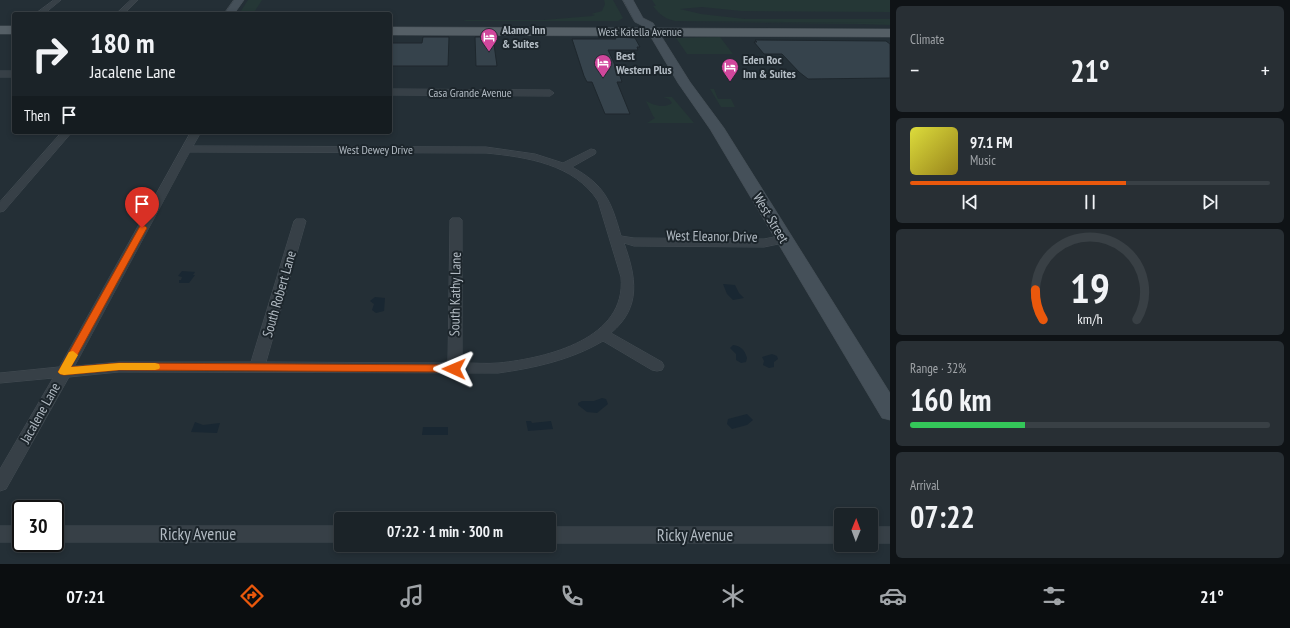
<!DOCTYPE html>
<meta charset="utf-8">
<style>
:root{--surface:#1b2328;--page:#282f34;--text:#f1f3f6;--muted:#a0a4a8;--line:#394045;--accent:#ea580c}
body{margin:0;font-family:"PT Sans Narrow",sans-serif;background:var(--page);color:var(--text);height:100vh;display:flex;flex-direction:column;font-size:15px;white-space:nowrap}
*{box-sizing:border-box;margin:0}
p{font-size:13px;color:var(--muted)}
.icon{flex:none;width:22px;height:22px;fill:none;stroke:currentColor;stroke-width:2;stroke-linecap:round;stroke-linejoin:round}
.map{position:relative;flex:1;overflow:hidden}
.drawer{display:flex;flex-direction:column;gap:6px;padding:6px;background:#0f1316;width:400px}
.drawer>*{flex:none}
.banner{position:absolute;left:12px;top:12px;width:380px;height:122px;border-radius:4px;box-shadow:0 2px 6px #0003,0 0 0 1px var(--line);background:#1b2328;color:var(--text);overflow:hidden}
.needle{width:26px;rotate:1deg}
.buttons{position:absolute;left:834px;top:508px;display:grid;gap:8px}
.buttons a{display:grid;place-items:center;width:44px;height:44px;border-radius:4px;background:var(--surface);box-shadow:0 2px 6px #0003,0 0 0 1px var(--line);font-size:20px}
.speed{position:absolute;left:12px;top:500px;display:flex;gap:8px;font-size:20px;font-weight:700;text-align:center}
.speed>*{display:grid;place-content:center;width:52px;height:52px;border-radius:50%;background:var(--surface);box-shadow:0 2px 6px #0003,0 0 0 1px var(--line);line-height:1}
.speed .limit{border:2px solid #111;border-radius:6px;background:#fff;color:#111}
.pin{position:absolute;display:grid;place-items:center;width:34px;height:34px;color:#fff;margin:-41px -17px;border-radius:50% 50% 50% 0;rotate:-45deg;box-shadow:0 0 4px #0007}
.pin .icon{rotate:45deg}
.me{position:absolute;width:44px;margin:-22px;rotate:271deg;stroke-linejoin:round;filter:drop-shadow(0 0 3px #0008)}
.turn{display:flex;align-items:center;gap:14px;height:84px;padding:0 12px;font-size:18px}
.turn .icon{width:52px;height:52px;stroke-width:2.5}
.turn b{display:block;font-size:28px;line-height:34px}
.then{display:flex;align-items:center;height:38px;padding:0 12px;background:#0003;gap:8px;font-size:15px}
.big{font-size:30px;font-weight:800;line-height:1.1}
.drawer .card{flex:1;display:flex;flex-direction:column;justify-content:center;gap:6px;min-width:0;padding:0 14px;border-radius:6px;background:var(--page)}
.drawer .dial{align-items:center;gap:0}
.dial svg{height:104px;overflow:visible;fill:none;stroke:var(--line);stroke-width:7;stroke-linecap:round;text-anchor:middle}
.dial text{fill:var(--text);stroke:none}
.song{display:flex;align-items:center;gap:12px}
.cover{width:48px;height:48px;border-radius:6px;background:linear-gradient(135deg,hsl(60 70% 55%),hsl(50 70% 35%))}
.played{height:4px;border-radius:2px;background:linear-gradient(90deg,var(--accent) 60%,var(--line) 60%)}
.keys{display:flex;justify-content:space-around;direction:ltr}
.heat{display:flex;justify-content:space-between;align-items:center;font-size:22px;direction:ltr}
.charge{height:6px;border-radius:3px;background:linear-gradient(90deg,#34c759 32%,var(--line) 0)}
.trip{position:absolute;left:334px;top:512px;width:222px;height:40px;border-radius:4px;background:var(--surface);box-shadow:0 2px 6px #0003,0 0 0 1px var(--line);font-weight:800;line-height:40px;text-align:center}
.menu{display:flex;height:64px;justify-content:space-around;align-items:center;background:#0b0e10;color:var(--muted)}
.menu .icon{width:28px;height:28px}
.menu .selected{color:var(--accent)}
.menu b{font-size:18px;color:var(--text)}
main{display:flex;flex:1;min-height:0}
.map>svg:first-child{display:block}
.green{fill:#253736}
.water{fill:#192732}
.building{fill:#36434c;stroke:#1e272d}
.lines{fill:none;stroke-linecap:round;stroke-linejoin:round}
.street-casing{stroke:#434c53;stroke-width:1}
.secondary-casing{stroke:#434c53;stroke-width:1}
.primary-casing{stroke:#434c53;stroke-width:1}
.street{fill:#374047;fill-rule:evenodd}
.secondary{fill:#455059;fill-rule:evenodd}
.primary{fill:#555f66;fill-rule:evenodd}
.route{fill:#ea580c;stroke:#983908}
.slow{fill:#f59e0b}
.labels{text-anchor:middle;stroke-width:4;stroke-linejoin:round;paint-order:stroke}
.far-poi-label{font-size:12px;font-weight:bold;fill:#b2bbc3;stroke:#1c252b;text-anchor:start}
.far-street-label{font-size:12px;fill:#b2bbc3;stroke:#1c252b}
.street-label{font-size:14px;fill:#b2bbc3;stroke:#1c252b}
.near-street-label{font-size:17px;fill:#b2bbc3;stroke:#1c252b}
</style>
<main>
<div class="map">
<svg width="890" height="564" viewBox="0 0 890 564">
<rect width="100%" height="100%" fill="#242f36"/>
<path class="green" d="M 248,0 L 262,0 L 253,14 L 239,14 Z
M 604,0 L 613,0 L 623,18 L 618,21 L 466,21 L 463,20 L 544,20 L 592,16 L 595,15 L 591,14 L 602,11 L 605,4 Z
M 652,0 L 890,0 L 890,12 L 741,11 L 702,7 L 680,9 L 701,14 L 745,19 L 890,19 L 890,23 L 675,21 C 665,19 659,14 653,6 L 656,6 Z
M 676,22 L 890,23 L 890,25 L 861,24 Z
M 720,37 L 733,54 L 687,54 L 676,38 Z
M 710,89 L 714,89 L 718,99 L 731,99 L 735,107 L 721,107 Z
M 663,97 L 672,97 L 694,123 L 647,123 L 655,118 L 653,116 L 646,101 C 653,105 664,109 672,103 L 669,99 Z"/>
<path class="water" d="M 182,271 L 195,272 L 193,275 L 195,275 L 189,283 L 179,283 L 179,280 L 181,280 L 182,277 L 178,276 Z
M 723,284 L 735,285 L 739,293 L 744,298 L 733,300 L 727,294 Z
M 375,297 L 385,298 L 384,311 L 376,313 L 372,310 L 374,304 L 370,301 Z
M 733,345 C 741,346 745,350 747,358 L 746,362 L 741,363 L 736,360 L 736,354 L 730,348 Z
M 772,354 L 777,356 L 778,359 L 774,362 L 774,367 L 769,368 L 763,365 L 764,361 L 762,357 Z
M 602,398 L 606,399 L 608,404 L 597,413 L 587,412 L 578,405 L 578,403 L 582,401 L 594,401 Z
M 747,414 L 753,420 L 747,425 L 732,429 L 727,424 L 728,419 Z
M 526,421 L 531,421 L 532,423 L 551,421 L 553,429 L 528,431 Z
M 195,422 L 203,425 L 220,423 L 217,433 L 191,432 Z
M 423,427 L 448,427 L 448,435 L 422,435 Z"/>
<path class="building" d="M 423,37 L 449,37 L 448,66 L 390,66 L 390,43 L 422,43 Z
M 475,37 L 493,37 L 497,66 L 476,66 Z
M 615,37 L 635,38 L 640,47 L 637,47 L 638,50 L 608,50 L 620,76 L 622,82 L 617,82 L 630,114 L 605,114 L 592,82 L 587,82 L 584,76 L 572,39 L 616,39 Z
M 755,40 L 886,41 L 890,44 L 890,78 L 808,79 L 799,72 L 782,54 L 764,54 L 754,42 L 757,42 Z"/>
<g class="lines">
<defs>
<path id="street" d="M 54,0 L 61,0 L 44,14 L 35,14 Z
M 131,0 L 138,0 L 124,14 L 116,14 Z
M 0,71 L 14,71 L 14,77 L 0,77 Z
M 390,89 L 550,90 L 554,93 L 550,96 L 390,95 Z
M 62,132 L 72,132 L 4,211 L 0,212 L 0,202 Z
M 191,132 L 201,132 L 193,146 L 486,147 L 535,154 L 563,163 L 591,149 L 595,150 L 596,152 L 595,154 L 572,167 C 605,185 611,201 621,236 L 634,238 L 764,239 L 784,235 L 788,236 L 790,239 L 788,242 L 764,247 L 634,246 L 624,243 C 636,277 642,307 611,333 L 662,362 L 664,366 L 662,370 L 657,371 L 652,370 L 603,341 C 571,360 534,368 498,373 L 119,372 L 69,377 L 6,489 L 0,491 L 0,469 L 53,378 L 0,383 L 0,373 L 59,367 ZM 190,152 L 486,153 C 527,157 574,164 598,201 L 621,277 C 627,339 547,358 499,363 C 487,364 475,363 462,363 L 462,220 L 460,218 L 452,218 L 450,220 L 448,363 L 266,362 L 306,221 L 304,219 L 296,219 L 294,221 L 251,362 L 119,362 L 75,366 Z
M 0,526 L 21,526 L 21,542 L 0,542 Z
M 55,526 L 341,526 L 341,542 L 55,542 Z
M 549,527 L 841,527 L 841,543 L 549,543 Z
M 871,527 L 890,527 L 890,543 L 871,543 Z"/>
<path id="secondary" d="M 234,0 L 244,0 L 234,14 L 224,14 Z
M 623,0 L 633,0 L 643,18 L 653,23 L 690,82 L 724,128 L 890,393 L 890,420 L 882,418 L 710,129 L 678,83 L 645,27 L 635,22 Z"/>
<path id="primary" d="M 0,26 L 14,26 L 14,34 L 0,34 Z
M 390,27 L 890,29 L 890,37 L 390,35 Z"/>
</defs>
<use href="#street" class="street-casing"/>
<use href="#secondary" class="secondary-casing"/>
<use href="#primary" class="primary-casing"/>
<use href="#street" class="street"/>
<use href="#secondary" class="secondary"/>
<use href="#primary" class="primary"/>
</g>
<path class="route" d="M 140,226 L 145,226 L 147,228 L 71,367 L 119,363 L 454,365 L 458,366 L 460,369 L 458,371 L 454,372 L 119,370 L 64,375 L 60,374 L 58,372 Z"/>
<path class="slow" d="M 73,351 L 78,355 L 71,367 L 119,363 L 155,363 L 159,364 L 160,367 L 159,369 L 155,370 L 119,370 L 64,375 L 60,374 L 58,372 L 69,352 Z"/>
<defs>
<symbol id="hotel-pin" viewBox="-11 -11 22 30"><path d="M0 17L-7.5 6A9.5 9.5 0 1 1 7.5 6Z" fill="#d1479c" stroke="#1c252b"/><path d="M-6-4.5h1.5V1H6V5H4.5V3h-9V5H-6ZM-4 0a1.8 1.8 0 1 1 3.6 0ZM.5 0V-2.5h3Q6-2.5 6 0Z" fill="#fff"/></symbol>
</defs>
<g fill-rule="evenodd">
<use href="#hotel-pin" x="479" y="27" width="20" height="27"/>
<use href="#hotel-pin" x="593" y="53" width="20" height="27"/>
<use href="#hotel-pin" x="720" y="57" width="20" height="27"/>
</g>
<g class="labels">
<g class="far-poi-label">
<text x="502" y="34">Alamo Inn<tspan x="502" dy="14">&amp; Suites</tspan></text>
<text x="616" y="60">Best<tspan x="616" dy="14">Western Plus</tspan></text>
<text x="743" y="64">Eden Roc<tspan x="743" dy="14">Inn &amp; Suites</tspan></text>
</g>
<g class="far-street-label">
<text x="640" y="36">West Katella Avenue</text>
<text x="470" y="97">Casa Grande Avenue</text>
<text x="376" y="154">West Dewey Drive</text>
</g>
<g class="street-label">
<text transform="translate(771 218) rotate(59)" y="5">West Street</text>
<text transform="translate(712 236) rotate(1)" y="5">West Eleanor Drive</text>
<text transform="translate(279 294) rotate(-74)" y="5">South Robert Lane</text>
<text transform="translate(455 294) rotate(-89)" y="5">South Kathy Lane</text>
<text transform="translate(40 413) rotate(-61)" y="5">Jacalene Lane</text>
</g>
<g class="near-street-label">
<text x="198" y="540">Ricky Avenue</text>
<text x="695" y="541">Ricky Avenue</text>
</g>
</g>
</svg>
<div class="buttons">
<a><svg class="needle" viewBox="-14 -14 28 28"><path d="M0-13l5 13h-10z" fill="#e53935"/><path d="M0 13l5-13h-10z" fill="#a0a4a8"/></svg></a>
</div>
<div class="speed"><div class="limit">30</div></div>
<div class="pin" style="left:142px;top:228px;background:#d93025"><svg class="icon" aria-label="arrive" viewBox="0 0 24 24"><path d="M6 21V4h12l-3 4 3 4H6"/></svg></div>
<svg class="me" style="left:454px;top:369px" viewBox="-20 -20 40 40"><path d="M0-17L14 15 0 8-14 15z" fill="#ea580c" stroke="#fff" stroke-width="4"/></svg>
<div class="trip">07:22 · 1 min · 300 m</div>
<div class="banner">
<div class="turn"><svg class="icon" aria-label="right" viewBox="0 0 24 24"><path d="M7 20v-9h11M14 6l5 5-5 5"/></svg><div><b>180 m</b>Jacalene Lane</div></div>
<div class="then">Then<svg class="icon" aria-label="arrive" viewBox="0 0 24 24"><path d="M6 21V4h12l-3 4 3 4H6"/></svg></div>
</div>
</div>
<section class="drawer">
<div class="card"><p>Climate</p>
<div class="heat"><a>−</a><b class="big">21°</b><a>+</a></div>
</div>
<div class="card">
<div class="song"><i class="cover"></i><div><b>97.1 FM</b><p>Music</p></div></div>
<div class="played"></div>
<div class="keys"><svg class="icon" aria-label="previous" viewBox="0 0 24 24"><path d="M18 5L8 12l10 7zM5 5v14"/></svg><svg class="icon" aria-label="pause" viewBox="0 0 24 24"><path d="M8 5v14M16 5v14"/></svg><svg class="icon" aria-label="next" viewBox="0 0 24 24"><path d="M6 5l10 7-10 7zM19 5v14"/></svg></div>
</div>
<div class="card dial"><svg viewBox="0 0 100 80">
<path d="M14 69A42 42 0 1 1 86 69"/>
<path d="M14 69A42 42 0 0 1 8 46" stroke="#ea580c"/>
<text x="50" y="56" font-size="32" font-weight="700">19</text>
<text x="50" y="72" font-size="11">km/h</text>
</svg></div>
<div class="card"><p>Range · 32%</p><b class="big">160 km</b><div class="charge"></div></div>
<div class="card"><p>Arrival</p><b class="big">07:22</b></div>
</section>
</main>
<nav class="menu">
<b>07:21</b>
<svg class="icon selected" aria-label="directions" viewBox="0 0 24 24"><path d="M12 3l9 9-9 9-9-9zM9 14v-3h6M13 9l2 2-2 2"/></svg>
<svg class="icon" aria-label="music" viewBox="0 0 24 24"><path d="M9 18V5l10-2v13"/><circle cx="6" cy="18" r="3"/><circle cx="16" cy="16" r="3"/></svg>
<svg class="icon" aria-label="phone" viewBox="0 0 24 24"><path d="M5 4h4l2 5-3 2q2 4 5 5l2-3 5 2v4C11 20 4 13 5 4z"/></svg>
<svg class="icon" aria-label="climate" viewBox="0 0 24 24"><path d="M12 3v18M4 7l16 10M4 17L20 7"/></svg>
<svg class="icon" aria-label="car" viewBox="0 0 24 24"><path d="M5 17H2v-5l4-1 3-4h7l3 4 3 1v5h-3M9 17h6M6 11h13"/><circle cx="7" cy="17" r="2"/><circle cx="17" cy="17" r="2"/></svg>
<svg class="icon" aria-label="filters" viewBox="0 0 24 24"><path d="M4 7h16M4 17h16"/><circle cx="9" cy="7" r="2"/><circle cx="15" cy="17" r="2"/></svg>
<b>21°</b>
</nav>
